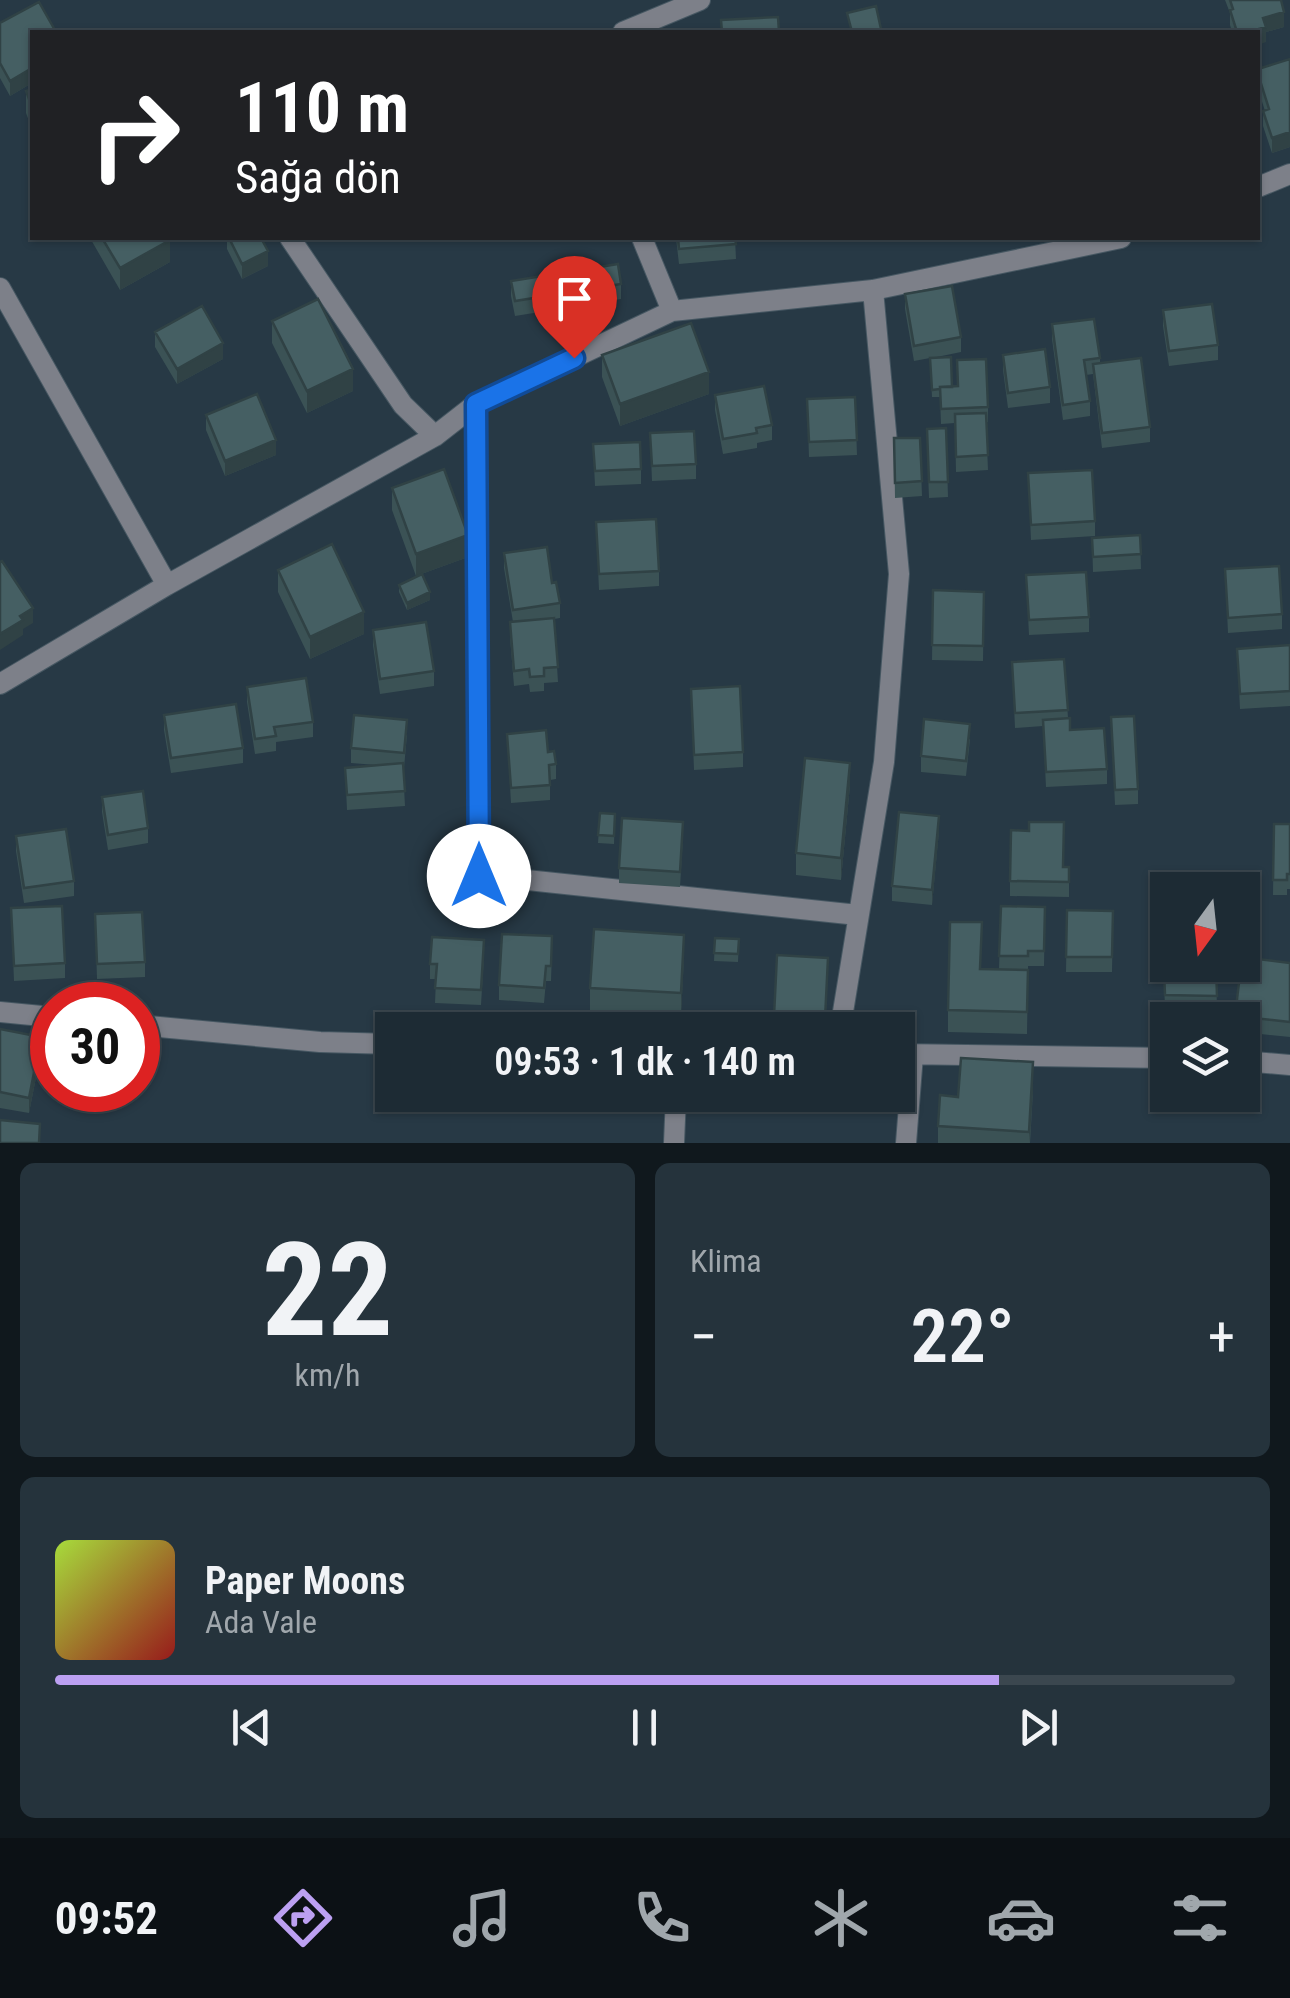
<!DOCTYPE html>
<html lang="tr">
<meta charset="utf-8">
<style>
:root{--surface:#1d2b34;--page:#25333c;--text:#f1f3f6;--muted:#a0a7ac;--line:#3b474f;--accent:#bca0f2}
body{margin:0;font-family:"Roboto Condensed",sans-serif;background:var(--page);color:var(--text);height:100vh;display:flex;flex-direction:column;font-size:38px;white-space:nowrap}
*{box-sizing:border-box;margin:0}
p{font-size:32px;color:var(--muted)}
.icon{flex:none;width:55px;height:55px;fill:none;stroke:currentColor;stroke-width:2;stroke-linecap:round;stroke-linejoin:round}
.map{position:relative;height:1143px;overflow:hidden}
.drawer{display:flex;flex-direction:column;gap:20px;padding:20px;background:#10181d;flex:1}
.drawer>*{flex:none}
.top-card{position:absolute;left:30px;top:30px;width:1230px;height:210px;border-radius:0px;box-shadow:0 2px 8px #0004,0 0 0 2px var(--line);background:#202124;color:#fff;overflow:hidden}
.needle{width:65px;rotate:195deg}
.controls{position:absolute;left:1150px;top:872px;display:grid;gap:20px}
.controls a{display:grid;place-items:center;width:110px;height:110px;border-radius:0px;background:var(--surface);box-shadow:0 2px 8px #0004,0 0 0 2px var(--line);font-size:50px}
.speed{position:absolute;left:30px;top:982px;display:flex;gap:20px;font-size:50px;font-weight:700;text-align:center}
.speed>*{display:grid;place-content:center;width:130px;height:130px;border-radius:50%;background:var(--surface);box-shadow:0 2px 8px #0004,0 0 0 2px var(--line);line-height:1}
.speed .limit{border:15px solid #d22;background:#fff;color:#111}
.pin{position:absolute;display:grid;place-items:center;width:85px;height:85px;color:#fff;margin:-102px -42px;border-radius:50% 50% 50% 0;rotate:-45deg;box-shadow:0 0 10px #0007}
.pin .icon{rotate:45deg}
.me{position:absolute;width:110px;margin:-55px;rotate:0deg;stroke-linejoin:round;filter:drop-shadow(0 0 8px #0008)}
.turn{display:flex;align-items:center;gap:35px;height:210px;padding:0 40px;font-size:45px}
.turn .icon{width:130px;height:130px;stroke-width:2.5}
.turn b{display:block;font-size:70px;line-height:85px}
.big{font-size:75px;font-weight:600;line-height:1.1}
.drawer .widget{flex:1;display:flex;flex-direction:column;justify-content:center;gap:15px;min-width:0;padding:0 35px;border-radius:15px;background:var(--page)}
.drawer .dial{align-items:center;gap:0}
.dial b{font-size:130px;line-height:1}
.song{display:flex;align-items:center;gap:30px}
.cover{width:120px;height:120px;border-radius:15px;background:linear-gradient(135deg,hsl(80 70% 55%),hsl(0 70% 35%))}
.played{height:10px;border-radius:5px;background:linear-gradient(90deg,var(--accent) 80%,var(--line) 80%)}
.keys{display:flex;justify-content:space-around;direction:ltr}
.heat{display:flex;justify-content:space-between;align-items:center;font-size:55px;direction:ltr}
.drawer .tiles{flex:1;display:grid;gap:20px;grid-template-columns:1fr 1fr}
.widget:last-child{grid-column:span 2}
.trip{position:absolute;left:375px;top:1012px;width:540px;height:100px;border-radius:0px;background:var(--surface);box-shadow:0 2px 8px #0004,0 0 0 2px var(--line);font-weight:600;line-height:100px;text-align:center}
.tabs{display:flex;height:160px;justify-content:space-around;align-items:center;background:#0c1115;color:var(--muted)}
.tabs .icon{width:70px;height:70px}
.tabs .current{color:var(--accent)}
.tabs b{font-size:45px;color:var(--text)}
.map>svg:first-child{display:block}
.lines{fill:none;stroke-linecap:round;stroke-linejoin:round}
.minor-casing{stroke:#465762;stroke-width:22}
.minor{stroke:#7d8089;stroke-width:20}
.wall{fill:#3b5255}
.shaded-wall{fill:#304245}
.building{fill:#455f63;stroke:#304245;stroke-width:2.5}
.route-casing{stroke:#114b97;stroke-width:25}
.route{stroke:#1a73e8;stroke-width:18}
</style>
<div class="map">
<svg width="1290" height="1143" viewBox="0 0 1290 1143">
<rect width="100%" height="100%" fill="#273945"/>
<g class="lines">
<defs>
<path id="minor" d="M 623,32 L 700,0
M 1258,187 L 1290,174
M 290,238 L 403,405 L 435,436
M 642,238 L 672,311
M 0,288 L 167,585
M 476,404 L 479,875 L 858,915
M 0,684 L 167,585 L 435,436 L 476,404 L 672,311 L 873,290 L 1121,238
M 0,1012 L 52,1017
M 138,1025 L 320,1042 L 392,1044
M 840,1030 L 884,762 L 899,574 L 873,290
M 898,1054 L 1168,1058
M 1242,1061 L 1290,1065
M 674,1143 L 676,1095
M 906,1143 L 913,1055"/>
</defs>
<use href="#minor" class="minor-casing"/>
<use href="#minor" class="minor"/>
</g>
<path class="wall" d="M 1225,0 L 1281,0 L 1284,27 L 1266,32 L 1266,42 L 1258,32 L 1232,32 L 1230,25 L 1230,13 Z
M 0,23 L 32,32 L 32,83 L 10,96 L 0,78 Z
M 1290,59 L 1290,147 L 1272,153 L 1263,126 L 1263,111 L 1265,111 L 1258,89 L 1258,69 Z
M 32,89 L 32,129 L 26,113 L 26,91 Z
M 90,238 L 168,238 L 170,262 L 120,290 Z
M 227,238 L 261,238 L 268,266 L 242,279 L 227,249 Z
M 676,238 L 735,238 L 736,259 L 679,264 Z
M 511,281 L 621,284 L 621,299 L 515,316 L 511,296 Z
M 905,294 L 961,337 L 961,352 L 932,358 L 952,387 L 988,407 L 988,422 L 986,422 L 988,470 L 956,472 L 955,423 L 941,424 L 940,397 L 932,397 L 930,358 L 914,361 L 905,309 Z
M 1163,310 L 1218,345 L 1218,360 L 1169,366 L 1163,326 Z
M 272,321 L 353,391 L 307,413 L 272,343 Z
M 1052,324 L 1100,358 L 1100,364 L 1150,427 L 1150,442 L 1102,448 L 1093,374 L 1086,375 L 1090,401 L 1090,416 L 1063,420 L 1052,339 Z
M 155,332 L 223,359 L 177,384 L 155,347 Z
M 602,355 L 709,394 L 620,426 L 602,377 Z
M 1003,355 L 1050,387 L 1050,403 L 1008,408 L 1003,370 Z
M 715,395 L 772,425 L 772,440 L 757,443 L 757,448 L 723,454 L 715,410 Z
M 855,397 L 857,455 L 809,457 L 807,399 Z
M 206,415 L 276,455 L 225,476 L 206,430 Z
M 946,428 L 948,497 L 929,498 L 927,444 Z
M 650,433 L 696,464 L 696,479 L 652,481 Z
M 894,438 L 920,438 L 922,496 L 895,498 Z
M 593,444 L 641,469 L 641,484 L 595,486 Z
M 1028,473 L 1095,521 L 1095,536 L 1031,540 Z
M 392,488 L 468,557 L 416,576 L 392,510 Z
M 596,522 L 659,571 L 659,586 L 599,590 Z
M 1140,535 L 1141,569 L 1093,572 L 1092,538 Z
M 504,553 L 552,583 L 560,603 L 560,618 L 554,619 L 558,682 L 544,683 L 544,691 L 530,692 L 529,684 L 514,686 L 510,637 L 510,622 L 513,622 L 504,568 Z
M 1225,569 L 1282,614 L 1282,629 L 1228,633 Z
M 278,570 L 364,634 L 310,659 L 278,592 Z
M 1026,575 L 1089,617 L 1089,632 L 1029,635 Z
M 399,585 L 430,600 L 407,610 L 399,592 Z
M 933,590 L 984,592 L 983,661 L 932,660 Z
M 373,630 L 434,671 L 434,686 L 380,694 L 373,645 Z
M 1290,645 L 1290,706 L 1240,709 L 1237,649 Z
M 1064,659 L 1068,718 L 1070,730 L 1107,769 L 1107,784 L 1046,787 L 1043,726 L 1015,728 L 1012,662 Z
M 247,687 L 313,722 L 313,737 L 276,742 L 276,751 L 255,754 L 247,702 Z
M 691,689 L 743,752 L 743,767 L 694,770 Z
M 164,715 L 243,748 L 243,763 L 171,773 L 164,730 Z
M 1111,717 L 1138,789 L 1138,804 L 1115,805 Z
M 507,734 L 548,752 L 556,764 L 556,779 L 550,780 L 550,800 L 511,803 Z
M 407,735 L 404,768 L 403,768 L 405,806 L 347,810 L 345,768 L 376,765 L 351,763 L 351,748 Z
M 970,739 L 966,776 L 921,772 L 921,756 Z
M 850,785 L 841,880 L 796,875 L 796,853 Z
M 102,797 L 148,828 L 148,843 L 108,850 L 102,812 Z
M 600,813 L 615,814 L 614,844 L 598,843 Z
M 1274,824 L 1290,824 L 1290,889 L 1287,889 L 1287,895 L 1273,895 Z
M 939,831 L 932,905 L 892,901 L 892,886 Z
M 16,836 L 74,881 L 74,896 L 24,903 L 16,851 Z
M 683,837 L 680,887 L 619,883 L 619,868 Z
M 1069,867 L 1069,897 L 1010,896 L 1010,881 Z
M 1001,906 L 1045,907 L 1044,966 L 1028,966 L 1028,971 L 1027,1034 L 948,1032 L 948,1010 L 981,969 L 999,969 Z
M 11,908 L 65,963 L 65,978 L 14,981 Z
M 1067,910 L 1113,911 L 1112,972 L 1066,972 Z
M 95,914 L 145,962 L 145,977 L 97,979 Z
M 715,938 L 739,939 L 738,962 L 714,961 Z
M 1163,948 L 1216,965 L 1217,1011 L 1165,1010 Z
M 552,951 L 551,981 L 546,981 L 544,1003 L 499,1000 L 499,985 Z
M 484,956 L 481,1005 L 435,1003 L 436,979 L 430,979 L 430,964 Z
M 684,957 L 681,1015 L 590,1010 L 590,988 Z
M 1290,963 L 1290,1037 L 1242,1032 L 1242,1020 L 1235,1020 L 1240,965 Z
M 828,973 L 825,1030 L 774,1030 L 774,1016 Z
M 0,1029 L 41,1052 L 29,1113 L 0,1108 Z
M 1033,1091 L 1030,1143 L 938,1143 L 938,1126 L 958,1097 Z"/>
<path class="shaded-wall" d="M 1284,12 L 1284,27 L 1266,32 L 1266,42 L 1258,45 L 1258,32 L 1248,32 L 1263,18 Z
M 32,68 L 32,83 L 10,96 L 10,81 Z
M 1290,132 L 1290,147 L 1272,153 L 1272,138 Z
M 170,240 L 170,262 L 120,290 L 120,268 Z
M 268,251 L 268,266 L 242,279 L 242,264 Z
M 223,343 L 223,359 L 177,384 L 177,369 Z
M 353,369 L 353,391 L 307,413 L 307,391 Z
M 709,372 L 709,394 L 620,426 L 620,404 Z
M 276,440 L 276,455 L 225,476 L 225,461 Z
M 468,535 L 468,557 L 416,576 L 416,554 Z
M 430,592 L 430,600 L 407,610 L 407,603 Z
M 33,608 L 33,623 L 23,629 L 23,635 L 0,650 L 0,634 L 20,616 Z
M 364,612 L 364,634 L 310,659 L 310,637 Z
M 850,763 L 850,785 L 841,880 L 841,858 Z
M 939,816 L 939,831 L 932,905 L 932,890 Z
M 684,935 L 684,957 L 681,1015 L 681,993 Z
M 41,1037 L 41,1052 L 29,1113 L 29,1098 Z
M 1033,1062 L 1033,1091 L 1029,1143 L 1029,1132 Z"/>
<path class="building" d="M 1230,0 L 1281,0 L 1284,12 L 1263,18 L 1266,27 L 1248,32 L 1237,32 L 1230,10 L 1233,9 Z
M 39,2 L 56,32 L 32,32 L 32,68 L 10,81 L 0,63 L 0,23 Z
M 876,6 L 881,29 L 868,32 L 852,32 L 847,13 Z
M 778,17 L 779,32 L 722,32 L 721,20 Z
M 1290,59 L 1290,132 L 1272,138 L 1263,111 L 1269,109 L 1258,74 L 1258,69 Z
M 32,89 L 32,107 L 26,91 Z
M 102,238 L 168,238 L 170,240 L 120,268 Z
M 229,238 L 261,238 L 268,251 L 242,264 Z
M 678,238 L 735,238 L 736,244 L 679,249 Z
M 618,264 L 621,284 L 515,301 L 511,281 Z
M 952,286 L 961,337 L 914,346 L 905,294 Z
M 318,299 L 353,369 L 307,391 L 272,321 Z
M 1212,304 L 1218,345 L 1169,351 L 1163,310 Z
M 202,306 L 223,343 L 177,369 L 155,332 Z
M 1094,319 L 1100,358 L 1084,360 L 1090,401 L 1063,405 L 1052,324 Z
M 691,323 L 709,372 L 620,404 L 602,355 Z
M 1045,349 L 1050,387 L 1008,393 L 1003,355 Z
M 951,357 L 952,387 L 940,387 L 940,389 L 932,390 L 930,358 Z
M 1141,358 L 1150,427 L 1102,433 L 1093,364 Z
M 986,359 L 988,407 L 941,409 L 940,387 L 958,386 L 957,360 Z
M 764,386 L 772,425 L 756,428 L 757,433 L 723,439 L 715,395 Z
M 257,394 L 276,440 L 225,461 L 206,415 Z
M 855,397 L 857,440 L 809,442 L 807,399 Z
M 986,413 L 988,455 L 956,457 L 955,414 Z
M 946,428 L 948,482 L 929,482 L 927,429 Z
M 694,431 L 696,464 L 652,466 L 650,433 Z
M 894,438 L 920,438 L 922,481 L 895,483 Z
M 640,442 L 641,469 L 595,471 L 593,444 Z
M 444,469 L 468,535 L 416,554 L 392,488 Z
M 1092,470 L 1095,521 L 1031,525 L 1028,473 Z
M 656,519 L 659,571 L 599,574 L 596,522 Z
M 1140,535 L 1141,554 L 1093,557 L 1092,538 Z
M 332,544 L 364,612 L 310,637 L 278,570 Z
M 547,547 L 552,583 L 556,582 L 560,603 L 513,610 L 504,553 Z
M 2,561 L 33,608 L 20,616 L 23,620 L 0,634 L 0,562 Z
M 1279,566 L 1282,614 L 1228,618 L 1225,569 Z
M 1086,572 L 1089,617 L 1029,620 L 1026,575 Z
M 422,574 L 430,592 L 407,603 L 399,585 Z
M 933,590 L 984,592 L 983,646 L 932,645 Z
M 554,618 L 558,667 L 544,668 L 544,676 L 530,677 L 529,669 L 514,671 L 510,622 Z
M 426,622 L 434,671 L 380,679 L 373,630 Z
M 1290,645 L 1290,691 L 1240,694 L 1237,649 Z
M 1064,659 L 1068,710 L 1015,713 L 1012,662 Z
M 306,678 L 313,722 L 274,727 L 276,736 L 255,739 L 247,687 Z
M 740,686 L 743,752 L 694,755 L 691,689 Z
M 236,704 L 243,748 L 171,758 L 164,715 Z
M 354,715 L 407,720 L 404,753 L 351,748 Z
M 1134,716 L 1138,789 L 1115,790 L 1111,717 Z
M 1070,718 L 1070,730 L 1104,728 L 1107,769 L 1046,772 L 1043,720 Z
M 924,719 L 970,724 L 966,761 L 921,756 Z
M 546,730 L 548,752 L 554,751 L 556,764 L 549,765 L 550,785 L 511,788 L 507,734 Z
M 805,758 L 850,763 L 841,858 L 796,853 Z
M 403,763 L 405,791 L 347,795 L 345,768 Z
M 143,791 L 148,828 L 108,835 L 102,797 Z
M 899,812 L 939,816 L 932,890 L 892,886 Z
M 600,813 L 615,814 L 614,836 L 598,835 Z
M 622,818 L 683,822 L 680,872 L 619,868 Z
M 1029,822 L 1064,822 L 1063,867 L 1069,867 L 1069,882 L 1010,881 L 1011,830 L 1029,831 Z
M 1274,824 L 1290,824 L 1290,874 L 1287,874 L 1287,880 L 1273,880 Z
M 66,829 L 74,881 L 24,888 L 16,836 Z
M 1193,874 L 1232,874 L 1232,890 L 1193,890 Z
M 62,906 L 65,963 L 14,966 L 11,908 Z
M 1001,906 L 1045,907 L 1044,951 L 1028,951 L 1028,956 L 999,956 Z
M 1067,910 L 1113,911 L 1112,957 L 1066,957 Z
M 142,912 L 145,962 L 97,964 L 95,914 Z
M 950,922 L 982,922 L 980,969 L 1028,970 L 1027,1012 L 948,1010 Z
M 594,929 L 684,935 L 681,993 L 590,988 Z
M 502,934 L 552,936 L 551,966 L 546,966 L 544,988 L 499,985 Z
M 432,937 L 484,940 L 481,990 L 435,988 L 437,964 L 430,964 Z
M 715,938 L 739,939 L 738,954 L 714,953 Z
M 1163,948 L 1168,948 L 1168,965 L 1216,965 L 1217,996 L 1165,995 Z
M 777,955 L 828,958 L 825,1019 L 774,1016 Z
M 1242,957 L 1290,963 L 1290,1022 L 1235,1016 Z
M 0,1029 L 41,1037 L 29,1098 L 0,1092 Z
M 961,1058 L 1033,1062 L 1029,1132 L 938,1126 L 940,1095 L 958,1097 Z
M 0,1120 L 40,1124 L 39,1143 L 0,1143 Z"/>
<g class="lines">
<defs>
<path id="route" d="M 479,876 L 476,404 L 574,358"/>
</defs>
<use href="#route" class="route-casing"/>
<use href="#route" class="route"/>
</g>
</svg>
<div class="controls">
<a><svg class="needle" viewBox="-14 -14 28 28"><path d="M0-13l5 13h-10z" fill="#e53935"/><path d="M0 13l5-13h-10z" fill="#a0a7ac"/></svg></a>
<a><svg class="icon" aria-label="layers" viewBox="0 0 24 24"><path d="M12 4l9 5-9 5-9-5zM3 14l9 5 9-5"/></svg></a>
</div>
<div class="speed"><div class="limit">30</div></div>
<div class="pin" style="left:574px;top:358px;background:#d93025"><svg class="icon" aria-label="arrive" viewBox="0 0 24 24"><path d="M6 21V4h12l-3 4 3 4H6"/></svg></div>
<svg class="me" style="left:479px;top:876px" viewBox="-20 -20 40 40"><circle r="19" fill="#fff"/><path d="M0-13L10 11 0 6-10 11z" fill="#1a73e8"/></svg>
<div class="trip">09:53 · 1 dk · 140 m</div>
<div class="top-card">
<div class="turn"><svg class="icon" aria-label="right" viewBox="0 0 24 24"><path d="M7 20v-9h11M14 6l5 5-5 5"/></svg><div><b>110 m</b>Sağa dön</div></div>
</div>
</div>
<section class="drawer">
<div class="tiles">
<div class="widget dial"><b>22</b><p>km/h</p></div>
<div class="widget"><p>Klima</p>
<div class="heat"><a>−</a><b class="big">22°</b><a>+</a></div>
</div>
<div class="widget">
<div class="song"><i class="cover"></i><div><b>Paper Moons</b><p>Ada Vale</p></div></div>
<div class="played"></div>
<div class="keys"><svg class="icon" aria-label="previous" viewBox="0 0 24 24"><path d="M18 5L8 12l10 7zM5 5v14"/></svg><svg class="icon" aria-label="pause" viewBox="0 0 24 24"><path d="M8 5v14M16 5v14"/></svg><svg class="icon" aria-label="next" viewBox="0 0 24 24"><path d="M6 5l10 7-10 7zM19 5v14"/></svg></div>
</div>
</div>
</section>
<nav class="tabs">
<b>09:52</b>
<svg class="icon current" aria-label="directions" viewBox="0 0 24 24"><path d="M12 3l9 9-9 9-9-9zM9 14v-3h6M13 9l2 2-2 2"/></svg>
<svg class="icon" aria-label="music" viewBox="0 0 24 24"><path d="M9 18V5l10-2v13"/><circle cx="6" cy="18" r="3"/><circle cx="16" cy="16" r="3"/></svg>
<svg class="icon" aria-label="phone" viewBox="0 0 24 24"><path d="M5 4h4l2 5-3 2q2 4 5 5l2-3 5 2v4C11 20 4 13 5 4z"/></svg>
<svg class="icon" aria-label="climate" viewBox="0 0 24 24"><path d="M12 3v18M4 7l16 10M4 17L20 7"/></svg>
<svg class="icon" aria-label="car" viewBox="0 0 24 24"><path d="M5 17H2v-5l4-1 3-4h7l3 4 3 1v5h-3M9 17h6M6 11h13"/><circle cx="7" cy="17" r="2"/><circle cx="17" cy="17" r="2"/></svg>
<svg class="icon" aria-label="filters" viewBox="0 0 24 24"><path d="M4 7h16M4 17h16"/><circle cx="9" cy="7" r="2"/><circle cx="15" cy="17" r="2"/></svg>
</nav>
